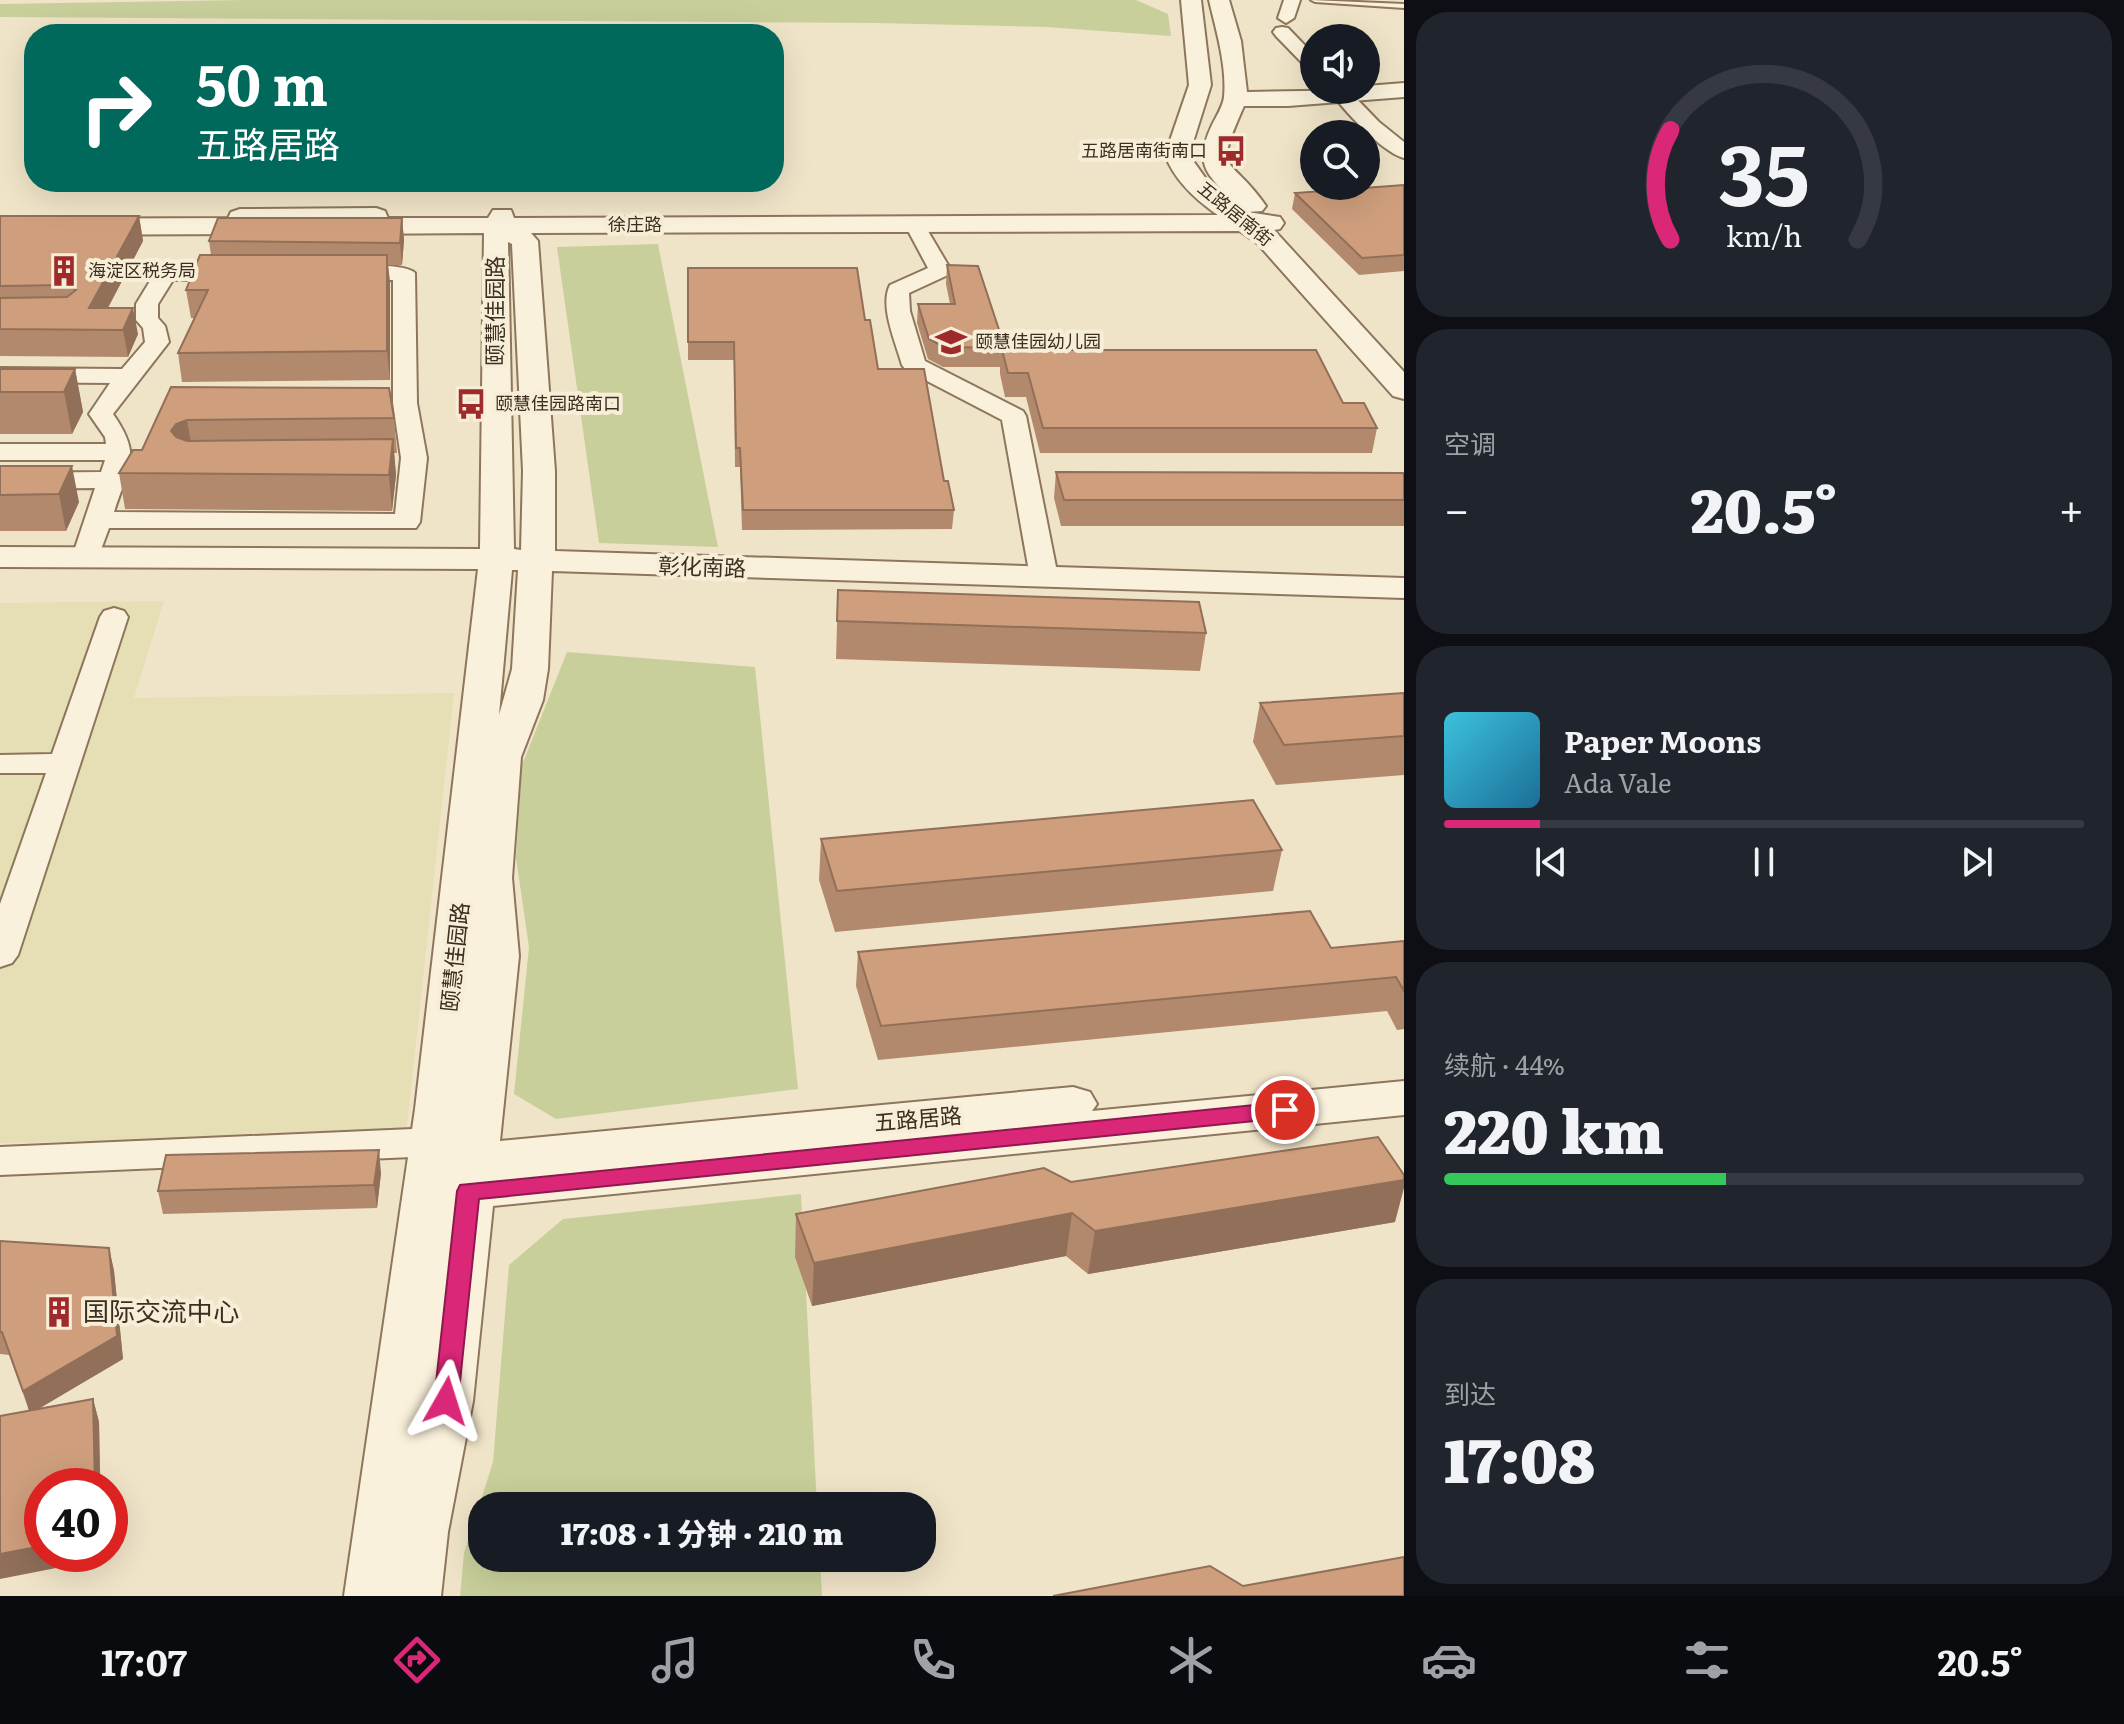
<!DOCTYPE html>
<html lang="zh">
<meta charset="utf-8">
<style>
:root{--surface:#171b24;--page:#20242c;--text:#f1f3f6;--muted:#9ea1a6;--line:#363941;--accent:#db2777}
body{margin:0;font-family:Literata,"Noto Sans SC",serif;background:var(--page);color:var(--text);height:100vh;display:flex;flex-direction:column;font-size:30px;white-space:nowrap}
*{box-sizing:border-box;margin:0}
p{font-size:26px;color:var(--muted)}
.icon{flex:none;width:44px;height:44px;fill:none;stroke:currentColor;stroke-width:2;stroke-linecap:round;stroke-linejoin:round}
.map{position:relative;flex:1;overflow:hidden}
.drawer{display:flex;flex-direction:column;gap:12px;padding:12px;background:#0d0f14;width:720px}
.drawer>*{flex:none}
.guide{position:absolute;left:24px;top:24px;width:760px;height:168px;border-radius:32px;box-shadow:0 8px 32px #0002;background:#00695c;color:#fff;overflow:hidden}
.buttons{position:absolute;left:1300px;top:24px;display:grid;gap:16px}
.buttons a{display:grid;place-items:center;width:80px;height:80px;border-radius:50%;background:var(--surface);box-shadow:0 8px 32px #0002;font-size:40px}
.speed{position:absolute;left:24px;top:1468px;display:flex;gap:16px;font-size:40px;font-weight:700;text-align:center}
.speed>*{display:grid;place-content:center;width:104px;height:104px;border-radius:50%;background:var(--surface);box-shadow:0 8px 32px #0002;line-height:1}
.speed .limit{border:12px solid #d22;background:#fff;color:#111}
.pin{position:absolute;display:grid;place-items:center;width:68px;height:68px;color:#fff;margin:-34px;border:4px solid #fff;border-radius:50%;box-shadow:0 2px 8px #0007}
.me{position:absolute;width:88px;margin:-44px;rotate:6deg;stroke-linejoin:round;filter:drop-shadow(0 0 6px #0008)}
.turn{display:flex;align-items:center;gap:28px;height:168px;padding:0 40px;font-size:36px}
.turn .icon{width:104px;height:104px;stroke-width:2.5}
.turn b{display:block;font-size:56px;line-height:68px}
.big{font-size:60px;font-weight:800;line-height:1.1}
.drawer .widget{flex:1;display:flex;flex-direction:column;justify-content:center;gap:12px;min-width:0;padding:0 28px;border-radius:32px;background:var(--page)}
.drawer .dial{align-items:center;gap:0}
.dial svg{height:208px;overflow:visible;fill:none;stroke:var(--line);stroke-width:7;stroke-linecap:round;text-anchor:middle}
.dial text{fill:var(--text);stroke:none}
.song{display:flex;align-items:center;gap:24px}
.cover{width:96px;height:96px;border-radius:12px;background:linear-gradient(135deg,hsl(190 70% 55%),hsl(200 70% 35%))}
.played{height:8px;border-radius:4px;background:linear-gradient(90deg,var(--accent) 15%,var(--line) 15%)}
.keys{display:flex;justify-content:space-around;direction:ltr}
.heat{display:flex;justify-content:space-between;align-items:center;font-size:44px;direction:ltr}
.charge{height:12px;border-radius:6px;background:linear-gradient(90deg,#34c759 44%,var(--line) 0)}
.trip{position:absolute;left:468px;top:1492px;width:468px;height:80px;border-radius:32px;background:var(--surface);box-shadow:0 8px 32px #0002;font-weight:800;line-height:80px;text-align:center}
.dock{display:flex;height:128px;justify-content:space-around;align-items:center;background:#090b0e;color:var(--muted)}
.dock .icon{width:56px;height:56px}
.dock .on{color:var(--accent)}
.dock b{font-size:36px;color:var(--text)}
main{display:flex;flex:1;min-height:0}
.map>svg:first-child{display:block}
.farmland{fill:#e6deb5}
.green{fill:#c9cf9b}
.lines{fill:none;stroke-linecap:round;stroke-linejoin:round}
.service-casing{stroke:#8d765c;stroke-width:4}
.minor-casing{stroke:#8d765c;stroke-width:4}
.tertiary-casing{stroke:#8d765c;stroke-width:4}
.service{fill:#faf1dc;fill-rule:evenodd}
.minor{fill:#faf1dc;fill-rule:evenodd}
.tertiary{fill:#faf1dc;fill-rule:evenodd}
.wall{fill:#b2896c}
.shaded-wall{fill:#916f58}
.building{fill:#cf9f7d;stroke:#916f58;stroke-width:2}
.route{fill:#db2777;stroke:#8e194d;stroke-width:2}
.labels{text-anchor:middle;stroke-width:8;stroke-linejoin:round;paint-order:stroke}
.far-poi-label{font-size:18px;fill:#3d2e20;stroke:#f7eed8;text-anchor:start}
.far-street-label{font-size:18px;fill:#3d2e20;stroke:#f7eed8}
.street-label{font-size:22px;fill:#3d2e20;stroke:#f7eed8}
.near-poi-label{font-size:26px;fill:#3d2e20;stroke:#f7eed8;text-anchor:start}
</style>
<main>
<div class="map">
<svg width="1404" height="1596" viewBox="0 0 1404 1596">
<rect width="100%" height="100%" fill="#f0e4c8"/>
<path class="farmland" d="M 164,601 L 134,698 L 454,693 L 406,1135 L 0,1143 L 0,603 Z"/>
<path class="green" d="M 241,0 L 1136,0 L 1168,14 L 1171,36 L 1046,27 L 875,23 L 0,17 L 0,4 Z
M 658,244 L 718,547 L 599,543 L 557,247 Z
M 567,652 L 755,667 L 798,1089 L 556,1119 L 514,1094 L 529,947 L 516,858 L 522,765 Z
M 801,1194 L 817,1506 L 482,1506 L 482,1558 L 820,1558 L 822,1596 L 460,1596 L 464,1553 L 493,1462 L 509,1265 L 563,1219 Z"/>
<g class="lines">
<defs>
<path id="service" d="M 1311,0 L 1404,4 L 1404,8 L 1315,2 Z"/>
<path id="minor" d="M 1284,0 L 1300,0 L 1294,18 L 1286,23 L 1278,18 Z
M 1282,27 L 1288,28 L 1314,55 L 1314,70 L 1308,69 L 1276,36 L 1273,32 L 1276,28 Z
M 1329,90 L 1348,90 L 1379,122 L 1404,142 L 1404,158 C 1381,152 1343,109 1329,90 Z
M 915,219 L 922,221 L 951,270 L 948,275 L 909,293 L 910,311 L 925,361 L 1023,411 L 1026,416 L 1058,577 L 1054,583 L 1044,585 L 1034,583 L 1030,577 L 1002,420 L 906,370 L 902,365 C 896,343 879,306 890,285 L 928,268 L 905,225 Z
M 166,266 L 235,266 L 246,273 L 235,280 L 173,280 L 158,304 L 158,318 L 165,326 L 169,342 L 113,414 C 143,457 128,467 114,512 L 395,514 L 401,458 L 393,403 L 393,280 L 345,280 L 334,273 C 343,263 406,263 415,273 L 417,403 L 427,458 L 420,522 L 416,528 L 109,528 L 96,563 L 76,563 L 72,557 L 95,488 L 0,489 L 0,473 L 101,472 L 105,460 L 0,460 L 0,444 L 106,444 L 105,437 L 89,414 L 110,383 L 0,382 L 0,368 L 122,369 L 145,342 L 143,328 L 136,320 L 136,304 L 158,268 Z
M 114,608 L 124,611 L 128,617 L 18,955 L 12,963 L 0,967 L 0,904 L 46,773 L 0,773 L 0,755 L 52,754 L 100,617 L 104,611 Z
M 435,1128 L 449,1132 L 454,1142 L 449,1152 L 435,1156 L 0,1175 L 0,1147 Z"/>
<path id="tertiary" d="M 1181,0 L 1201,0 L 1211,85 L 1189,155 L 1214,190 L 1240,207 C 1211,177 1191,169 1212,125 C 1216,117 1223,106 1224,97 C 1227,66 1216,30 1209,0 L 1229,0 L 1241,41 L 1247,92 L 1366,90 L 1366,86 L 1404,83 L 1404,97 L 1288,106 L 1244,106 C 1212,178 1229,152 1266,206 L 1262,211 L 1247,212 L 1280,217 L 1284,223 L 1280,229 L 1274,230 L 1404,372 L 1404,399 L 1393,396 L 1257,243 L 1240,231 L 531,233 L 538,241 L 555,471 L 555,551 L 1404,578 L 1404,598 L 552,571 L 548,669 L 543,700 L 521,757 L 512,878 L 519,956 L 500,1141 L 1073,1087 L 1090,1092 L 1097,1104 L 1092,1111 L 1404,1081 L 1404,1115 L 493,1206 L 473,1401 L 448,1532 L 441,1596 L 344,1596 L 415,1109 L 478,569 L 0,567 L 0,547 L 480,549 L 484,233 L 348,234 L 339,232 L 336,224 L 280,224 L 277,232 L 268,234 L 0,235 L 0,219 L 228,218 L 231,212 L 240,209 L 376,208 L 385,211 L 388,218 L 488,218 L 493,210 L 511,210 L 514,218 L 1218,215 C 1196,200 1175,181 1165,155 L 1189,85 ZM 508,242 L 512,244 L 523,471 L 521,550 L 514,549 ZM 512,570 L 518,570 L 512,669 L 499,715 Z"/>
</defs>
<use href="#service" class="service-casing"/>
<use href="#minor" class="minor-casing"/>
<use href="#tertiary" class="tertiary-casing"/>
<use href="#service" class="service"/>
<use href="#minor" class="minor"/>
<use href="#tertiary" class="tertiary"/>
</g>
<path class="wall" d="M 1404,185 L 1404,271 L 1359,275 L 1292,209 L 1295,193 Z
M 0,216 L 139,216 L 143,241 L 108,308 L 138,334 L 128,357 L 0,356 Z
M 402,218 L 404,240 L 402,265 L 388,265 L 390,283 L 390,380 L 182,382 L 178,353 L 194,318 L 191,318 L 186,290 L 211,255 L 209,241 Z
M 947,265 L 1005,348 L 1005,350 L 1343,403 L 1377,428 L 1372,453 L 1040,453 L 1026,397 L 1005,397 L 1000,374 L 1000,367 L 943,367 L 928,359 L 917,323 L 918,304 L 950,304 L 946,284 Z
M 688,268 L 865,320 L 878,369 L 944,481 L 954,510 L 952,529 L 742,530 L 740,467 L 735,467 L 734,360 L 688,360 Z
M 0,369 L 75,369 L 83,412 L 72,434 L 0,434 Z
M 171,387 L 394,418 L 397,453 L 394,453 L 396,475 L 392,511 L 125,509 L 119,473 L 142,450 Z
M 0,466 L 79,502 L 66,531 L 0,531 Z
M 1056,472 L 1404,475 L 1404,526 L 1061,526 L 1054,498 Z
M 838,590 L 1206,633 L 1200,671 L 836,659 Z
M 1404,693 L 1404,775 L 1276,785 L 1253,742 L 1260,703 Z
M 821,839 L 1282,850 L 1273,891 L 835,932 L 819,880 Z
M 1404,941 L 1404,1029 L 1397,1030 L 1387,1011 L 878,1060 L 856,986 L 858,952 L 1331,948 Z
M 381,1173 L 377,1208 L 163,1214 L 158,1191 Z
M 1071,1182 L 1395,1222 L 1088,1274 L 1066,1256 L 812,1306 L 795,1257 L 796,1214 Z
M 0,1241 L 109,1248 L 114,1271 L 123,1359 L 39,1408 L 93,1399 L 99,1422 L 102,1559 L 29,1410 L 9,1355 L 0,1354 Z"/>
<path class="shaded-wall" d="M 139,216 L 143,241 L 96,330 L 89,308 Z
M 402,218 L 404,240 L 402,265 L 400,243 Z
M 387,255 L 390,283 L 390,380 L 387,351 Z
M 133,308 L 138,334 L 128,357 L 123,330 Z
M 75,369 L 83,412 L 72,434 L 64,392 Z
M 187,420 L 193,455 L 182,459 L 171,431 L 176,424 Z
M 393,439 L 396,475 L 392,511 L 389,475 Z
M 72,466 L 79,502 L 66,531 L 59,494 Z
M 379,1150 L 381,1173 L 377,1208 L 374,1185 Z
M 1404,1180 L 1404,1188 L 1395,1222 L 1088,1274 L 1095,1231 Z
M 1072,1213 L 1066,1256 L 812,1306 L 814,1263 Z
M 109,1248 L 114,1271 L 123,1359 L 30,1414 L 23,1391 Z
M 93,1399 L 99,1422 L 100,1486 L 95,1486 Z
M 42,1546 L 42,1554 L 102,1554 L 102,1559 L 0,1579 L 0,1554 Z"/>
<path class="building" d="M 1404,185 L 1404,255 L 1362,258 L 1295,193 Z
M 0,216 L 139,216 L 89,308 L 133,308 L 123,330 L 0,329 L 0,298 L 67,297 L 76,290 L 67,285 L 0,286 Z
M 218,218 L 402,218 L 400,243 L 209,241 Z
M 200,255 L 387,255 L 387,351 L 178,353 L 208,290 L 186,290 Z
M 947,265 L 978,266 L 1005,348 L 944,347 L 929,339 L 918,304 L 955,304 Z
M 688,268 L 857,268 L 865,320 L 870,320 L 878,369 L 924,369 L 944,481 L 948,481 L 954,510 L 743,510 L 740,448 L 736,448 L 734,342 L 688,342 Z
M 1002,350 L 1316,350 L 1343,403 L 1364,403 L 1377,428 L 1043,428 L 1028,373 L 1008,373 Z
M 0,369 L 75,369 L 64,392 L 0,392 Z
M 171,387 L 389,388 L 394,418 L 187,420 L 176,424 L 171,431 L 176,437 L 187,441 L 393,439 L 389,475 L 119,473 L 133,450 L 142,450 Z
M 0,466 L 72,466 L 59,494 L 0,495 Z
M 1056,472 L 1403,473 L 1404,475 L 1404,500 L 1064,500 Z
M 838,590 L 1199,602 L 1206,633 L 837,621 Z
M 1404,693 L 1404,736 L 1284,745 L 1260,703 Z
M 1253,800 L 1282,850 L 837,891 L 821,839 Z
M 1310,911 L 1331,948 L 1404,941 L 1404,991 L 1396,977 L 881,1026 L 858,952 Z
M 1378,1137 L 1404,1175 L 1404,1180 L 1095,1231 L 1072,1213 L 814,1263 L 796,1214 L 1044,1168 L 1071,1182 Z
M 379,1150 L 374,1185 L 158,1191 L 166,1155 Z
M 0,1241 L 109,1248 L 117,1336 L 23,1391 L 2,1332 L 0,1332 Z
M 93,1399 L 95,1486 L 42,1486 L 42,1546 L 0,1554 L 0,1416 Z
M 1404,1557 L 1404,1596 L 1053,1596 L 1210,1566 L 1243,1586 Z"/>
<path class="route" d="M 1285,1102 L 1292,1105 L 1295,1110 L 1292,1116 L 1285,1118 L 479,1199 L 458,1401 L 455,1408 L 446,1411 L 437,1408 L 434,1401 L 457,1191 L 460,1185 Z"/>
<defs>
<symbol id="bus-bare" viewBox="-9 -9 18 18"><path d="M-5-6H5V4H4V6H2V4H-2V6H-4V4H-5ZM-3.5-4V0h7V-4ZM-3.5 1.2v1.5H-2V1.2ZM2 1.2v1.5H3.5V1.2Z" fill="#9e2a2b" stroke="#f7eed8" stroke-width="2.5" paint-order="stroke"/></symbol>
<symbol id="building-bare" viewBox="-9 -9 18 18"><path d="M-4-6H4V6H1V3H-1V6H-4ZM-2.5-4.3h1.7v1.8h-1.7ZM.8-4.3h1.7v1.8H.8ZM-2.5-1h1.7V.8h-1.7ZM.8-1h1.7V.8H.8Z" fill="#9e2a2b" stroke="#f7eed8" stroke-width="2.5" paint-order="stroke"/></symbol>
<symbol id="school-bare" viewBox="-9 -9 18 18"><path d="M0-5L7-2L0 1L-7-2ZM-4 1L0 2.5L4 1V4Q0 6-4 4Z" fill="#9e2a2b" stroke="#f7eed8" stroke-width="2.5" paint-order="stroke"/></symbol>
</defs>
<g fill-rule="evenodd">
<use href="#bus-bare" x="1209" y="129" width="44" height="44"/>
<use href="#building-bare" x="42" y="249" width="44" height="44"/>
<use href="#school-bare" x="929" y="320" width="44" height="44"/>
<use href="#bus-bare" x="449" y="382" width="44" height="44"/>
<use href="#building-bare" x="37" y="1290" width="44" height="44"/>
</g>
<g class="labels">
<g class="far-poi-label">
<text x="1207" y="157" text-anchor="end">五路居南街南口</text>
<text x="88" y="277">海淀区税务局</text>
<text x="975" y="348">颐慧佳园幼儿园</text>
<text x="495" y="410">颐慧佳园路南口</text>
</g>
<g class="far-street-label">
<text transform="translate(1235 214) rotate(39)" y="6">五路居南街</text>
<text x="635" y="231">徐庄路</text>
</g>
<g class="street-label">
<text transform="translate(495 311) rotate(-90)" y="8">颐慧佳园路</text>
<text transform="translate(702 567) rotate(2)" y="8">彰化南路</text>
<text transform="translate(455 957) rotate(-84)" y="8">颐慧佳园路</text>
<text transform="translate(918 1119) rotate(-5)" y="8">五路居路</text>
</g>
<g class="near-poi-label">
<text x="83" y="1321">国际交流中心</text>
</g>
</g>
</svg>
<div class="buttons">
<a><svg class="icon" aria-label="sound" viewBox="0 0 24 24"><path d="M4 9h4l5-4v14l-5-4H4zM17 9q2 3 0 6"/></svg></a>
<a><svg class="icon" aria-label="search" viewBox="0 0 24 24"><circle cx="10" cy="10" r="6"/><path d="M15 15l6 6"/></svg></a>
</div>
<div class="speed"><div class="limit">40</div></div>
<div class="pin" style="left:1285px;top:1110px;background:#d93025"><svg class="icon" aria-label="arrive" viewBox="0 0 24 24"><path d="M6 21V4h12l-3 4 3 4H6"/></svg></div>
<svg class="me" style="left:446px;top:1401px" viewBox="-20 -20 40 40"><path d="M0-17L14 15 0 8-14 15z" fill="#db2777" stroke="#fff" stroke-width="4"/></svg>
<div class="trip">17:08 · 1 分钟 · 210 m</div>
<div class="guide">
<div class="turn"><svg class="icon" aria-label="right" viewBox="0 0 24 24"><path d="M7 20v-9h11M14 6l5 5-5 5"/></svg><div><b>50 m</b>五路居路</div></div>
</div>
</div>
<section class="drawer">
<div class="widget dial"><svg viewBox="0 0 100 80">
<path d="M14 69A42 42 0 1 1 86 69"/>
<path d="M14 69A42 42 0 0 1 14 27" stroke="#db2777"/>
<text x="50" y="56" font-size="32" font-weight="700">35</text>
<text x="50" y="72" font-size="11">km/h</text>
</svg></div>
<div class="widget"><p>空调</p>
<div class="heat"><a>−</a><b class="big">20.5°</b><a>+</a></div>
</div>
<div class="widget">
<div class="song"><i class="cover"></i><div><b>Paper Moons</b><p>Ada Vale</p></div></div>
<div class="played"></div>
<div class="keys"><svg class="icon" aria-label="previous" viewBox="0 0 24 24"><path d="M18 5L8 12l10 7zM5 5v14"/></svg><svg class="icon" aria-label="pause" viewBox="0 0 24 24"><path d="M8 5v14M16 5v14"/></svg><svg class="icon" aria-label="next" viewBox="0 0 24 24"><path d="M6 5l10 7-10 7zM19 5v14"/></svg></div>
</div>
<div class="widget"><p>续航 · 44%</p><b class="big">220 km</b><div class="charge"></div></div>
<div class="widget"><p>到达</p><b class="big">17:08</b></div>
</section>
</main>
<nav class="dock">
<b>17:07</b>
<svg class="icon on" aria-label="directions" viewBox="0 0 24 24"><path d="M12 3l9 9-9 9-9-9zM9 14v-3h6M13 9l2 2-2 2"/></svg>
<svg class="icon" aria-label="music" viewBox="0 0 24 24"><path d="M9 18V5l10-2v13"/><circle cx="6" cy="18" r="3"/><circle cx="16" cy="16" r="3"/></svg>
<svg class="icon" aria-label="phone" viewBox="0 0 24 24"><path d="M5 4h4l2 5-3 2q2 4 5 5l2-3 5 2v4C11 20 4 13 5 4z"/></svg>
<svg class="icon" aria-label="climate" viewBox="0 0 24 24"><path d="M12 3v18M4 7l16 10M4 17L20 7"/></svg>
<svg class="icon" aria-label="car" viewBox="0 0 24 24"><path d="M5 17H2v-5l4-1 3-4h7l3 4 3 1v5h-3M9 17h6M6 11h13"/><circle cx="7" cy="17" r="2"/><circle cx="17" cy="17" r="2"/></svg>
<svg class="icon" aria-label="filters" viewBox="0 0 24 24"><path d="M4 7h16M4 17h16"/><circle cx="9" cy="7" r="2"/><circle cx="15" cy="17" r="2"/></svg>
<b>20.5°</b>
</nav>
